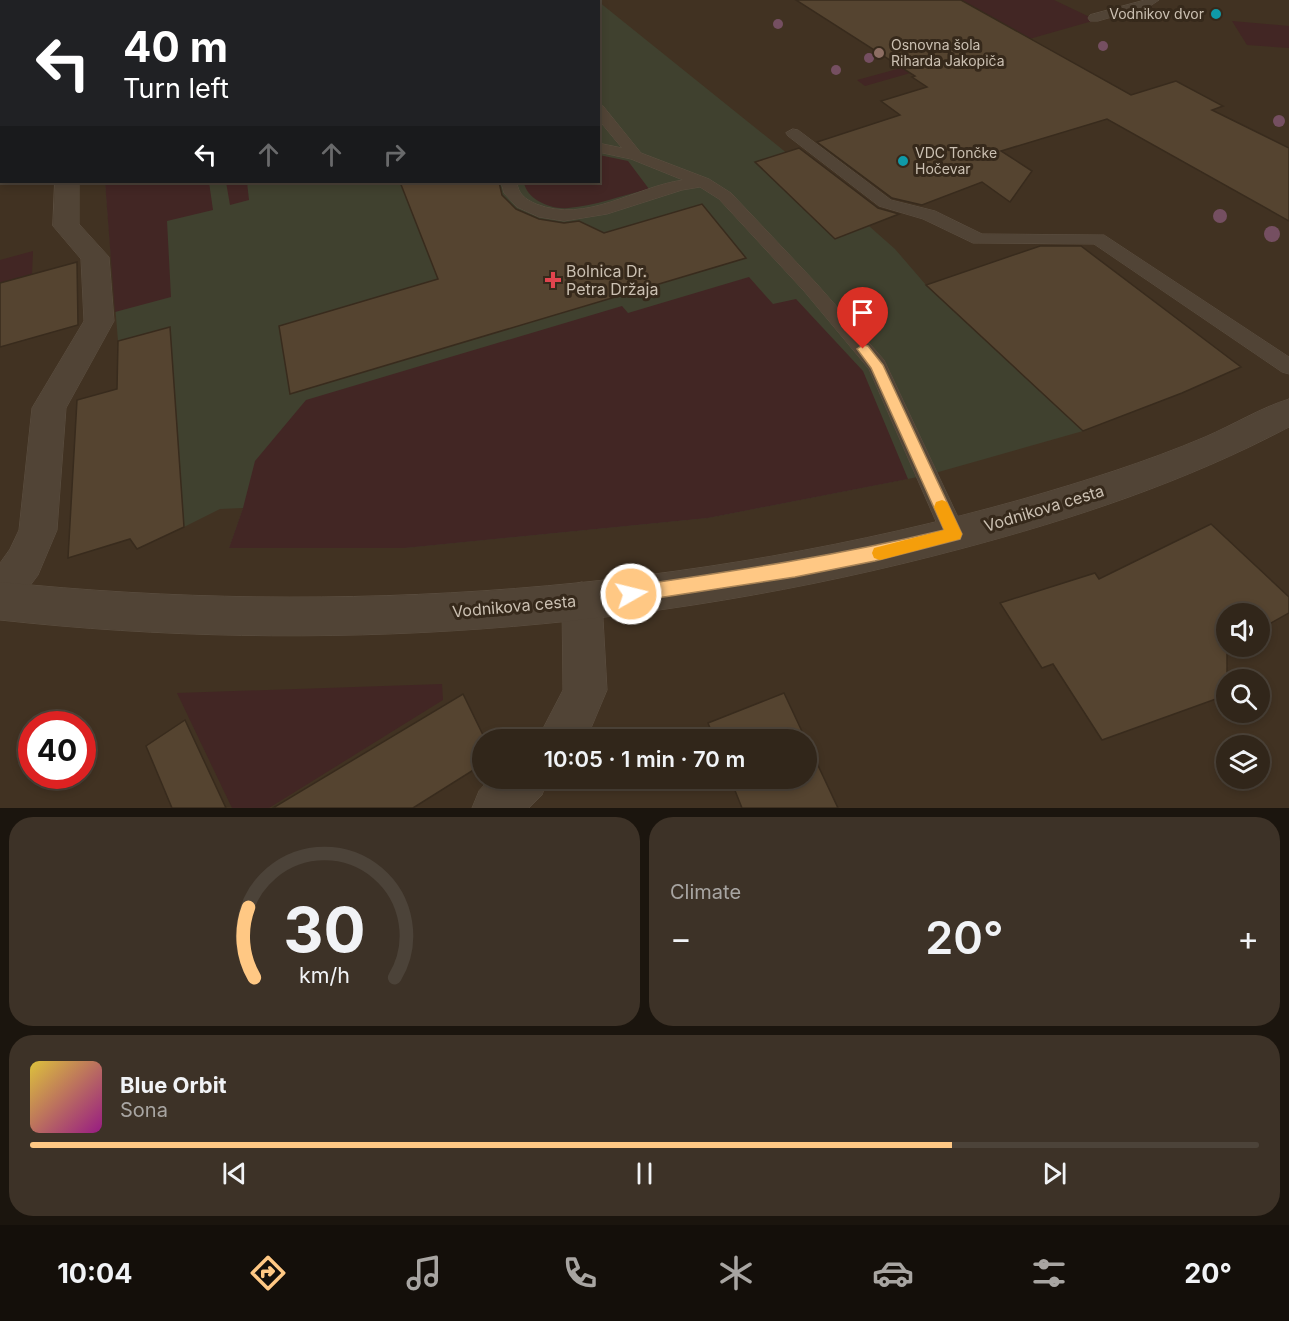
<!DOCTYPE html>
<meta charset="utf-8">
<style>
:root{--surface:#31261a;--page:#3d3227;--text:#f1f3f6;--muted:#a8a5a2;--line:#4c4339;--accent:#ffc884}
body{margin:0;font-family:Inter,sans-serif;background:var(--page);color:var(--text);height:100vh;display:flex;flex-direction:column;font-size:22px;white-space:nowrap}
*{box-sizing:border-box;margin:0}
p{font-size:20px;color:var(--muted)}
.icon{flex:none;width:33px;height:33px;fill:none;stroke:currentColor;stroke-width:2;stroke-linecap:round;stroke-linejoin:round}
.map{position:relative;height:808px;overflow:hidden}
.sheet{display:flex;flex-direction:column;gap:9px;padding:9px;background:#1b150e;flex:1}
.sheet>*{flex:none}
.guide{position:absolute;left:0px;top:0px;width:600px;height:183px;box-shadow:0 3px 9px #0003,0 0 0 2px var(--line);background:#202124;color:#fff;overflow:hidden}
.tools{position:absolute;left:1216px;top:603px;display:grid;gap:12px}
.tools a{display:grid;place-items:center;width:54px;height:54px;border-radius:50%;background:var(--surface);box-shadow:0 3px 9px #0003,0 0 0 2px var(--line);font-size:30px}
.speed{position:absolute;left:18px;top:711px;display:flex;gap:12px;font-size:30px;font-weight:700;text-align:center}
.speed>*{display:grid;place-content:center;width:78px;height:78px;border-radius:50%;background:var(--surface);box-shadow:0 3px 9px #0003,0 0 0 2px var(--line);line-height:1}
.speed .limit{border:9px solid #d22;background:#fff;color:#111}
.pin{position:absolute;display:grid;place-items:center;width:51px;height:51px;color:#fff;margin:-62px -26px;border-radius:50% 50% 50% 0;rotate:-45deg;box-shadow:0 0 6px #0007}
.pin .icon{rotate:45deg}
.me{position:absolute;width:66px;margin:-33px;rotate:82deg;stroke-linejoin:round;filter:drop-shadow(0 0 4px #0008)}
.turn{display:flex;align-items:center;gap:21px;height:126px;padding:0 24px;font-size:27px}
.turn .icon{width:78px;height:78px;stroke-width:2.5}
.turn b{display:block;font-size:42px;line-height:51px}
.lanes{display:flex;align-items:center;height:57px;padding:0 24px;background:#0003;justify-content:center;gap:30px;direction:ltr}
.lanes .off{opacity:.35}
.big{font-size:45px;font-weight:600;line-height:1.1}
.sheet .tile{flex:1;display:flex;flex-direction:column;justify-content:center;gap:9px;min-width:0;padding:0 21px;border-radius:24px;background:var(--page)}
.sheet .dial{align-items:center;gap:0}
.dial svg{height:156px;overflow:visible;fill:none;stroke:var(--line);stroke-width:7;stroke-linecap:round;text-anchor:middle}
.dial text{fill:var(--text);stroke:none}
.song{display:flex;align-items:center;gap:18px}
.cover{width:72px;height:72px;border-radius:9px;background:linear-gradient(135deg,hsl(50 70% 55%),hsl(310 70% 35%))}
.played{height:6px;border-radius:3px;background:linear-gradient(90deg,var(--accent) 75%,var(--line) 75%)}
.keys{display:flex;justify-content:space-around;direction:ltr}
.heat{display:flex;justify-content:space-between;align-items:center;font-size:33px;direction:ltr}
.sheet .tiles{flex:1;display:grid;gap:9px;grid-template-columns:1fr 1fr}
.tile:last-child{grid-column:span 2}
.trip{position:absolute;left:472px;top:729px;width:345px;height:60px;border-radius:30px;background:var(--surface);box-shadow:0 3px 9px #0003,0 0 0 2px var(--line);font-weight:600;line-height:60px;text-align:center}
.menu{display:flex;height:96px;justify-content:space-around;align-items:center;background:#140f0a;color:var(--muted)}
.menu .icon{width:42px;height:42px}
.menu .active{color:var(--accent)}
.menu b{font-size:27px;color:var(--text)}
.map>svg:first-child{display:block}
.medical{fill:#40412f}
.green{fill:#422624}
.building{fill:#554430;stroke:#382b1d;stroke-width:1.5}
.lines{fill:none;stroke-linecap:round;stroke-linejoin:round}
.service-casing{stroke:#5d5042;stroke-width:1}
.minor-casing{stroke:#5d5042;stroke-width:1}
.tertiary-casing{stroke:#5d5042;stroke-width:1}
.service{fill:#514436;fill-rule:evenodd}
.minor{fill:#514436;fill-rule:evenodd}
.tertiary{fill:#514436;fill-rule:evenodd}
.tree{fill:#754f61}
.route{fill:#ffc884;stroke:#a68256;stroke-width:1.5}
.slow{fill:#f59e0b}
.culture-dot{fill:#0f9aa8;stroke:#36291b;stroke-width:2}
.education-dot{fill:#8d6e63;stroke:#36291b;stroke-width:2}
.health-dot{fill:#e0444e;stroke:#36291b;stroke-width:2}
.labels{text-anchor:middle;stroke-width:6;stroke-linejoin:round;paint-order:stroke}
.far-poi-label{font-size:14px;fill:#cbc0b2;stroke:#36291b;text-anchor:start}
.poi-label{font-size:16px;fill:#cbc0b2;stroke:#36291b;text-anchor:start}
.street-label{font-size:16px;fill:#cbc0b2;stroke:#36291b}
</style>
<div class="map">
<svg width="1289" height="808" viewBox="0 0 1289 808">
<rect width="100%" height="100%" fill="#413222"/>
<path class="medical" d="M 599,2 L 783,150 L 895,249 L 926,285 L 1083,431 L 928,475 L 708,518 L 405,548 L 229,548 L 243,508 L 220,509 L 184,527 L 170,327 L 118,341 L 105,182 L 598,182 Z"/>
<path class="green" d="M 961,0 L 1054,0 L 1096,20 L 865,86 L 857,80 L 901,68 L 844,30 Z
M 1232,21 L 1289,26 L 1289,48 L 1247,45 Z
M 599,155 L 628,161 L 649,189 C 623,195 595,206 568,208 C 551,210 526,199 524,182 L 598,182 Z
M 105,182 L 209,182 L 213,210 L 167,221 L 171,297 L 115,312 Z
M 226,182 L 247,182 L 249,200 L 230,205 Z
M 33,251 L 32,274 L 0,283 L 0,260 Z
M 749,277 L 773,304 L 796,299 L 863,371 L 908,479 L 708,518 L 405,548 L 229,548 L 243,508 L 255,461 L 306,400 L 622,306 L 628,313 Z
M 442,684 L 443,700 L 269,808 L 232,808 L 177,693 Z"/>
<path class="building" d="M 796,0 L 961,0 L 1131,95 L 1176,81 L 1223,106 L 1212,110 L 1289,148 L 1289,221 L 1107,119 L 1001,151 L 1032,171 L 1010,202 L 982,182 L 922,205 L 892,198 L 817,142 L 900,115 L 881,101 L 927,87 L 912,77 L 915,76 Z
M 799,148 L 878,208 L 899,214 L 835,239 L 755,162 Z
M 400,182 L 499,182 L 502,195 L 516,209 L 539,219 L 564,223 L 579,221 L 604,233 L 702,204 L 746,258 L 290,394 L 279,326 L 438,279 Z
M 1040,246 L 1081,246 L 1241,367 L 1182,393 L 1083,431 L 926,285 Z
M 77,262 L 78,325 L 0,347 L 0,283 Z
M 170,327 L 184,527 L 137,549 L 130,539 L 68,558 L 77,400 L 117,389 L 118,341 Z
M 1211,524 L 1289,597 L 1289,613 L 1260,629 L 1260,614 L 1227,614 L 1227,695 L 1102,740 L 1053,664 L 1042,668 L 1000,603 L 1095,573 L 1099,579 Z
M 784,693 L 806,740 L 715,740 L 708,723 Z
M 463,694 L 483,735 L 483,764 L 413,808 L 273,808 Z
M 185,720 L 226,808 L 172,808 L 146,746 Z
M 807,742 L 838,808 L 742,808 L 730,778 L 807,778 Z"/>
<g class="lines">
<defs>
<path id="service" d="M 117,0 L 131,0 L 116,2 Z
M 555,0 L 567,0 L 555,2 Z
M 1145,0 L 1159,0 L 1150,6 L 1098,21 L 1090,21 L 1088,18 L 1090,15 Z
M 598,105 L 603,106 L 641,153 L 709,179 L 731,193 L 816,283 L 884,360 L 966,534 L 963,542 L 954,545 L 945,542 L 869,369 L 804,291 L 719,199 L 700,187 L 682,190 L 607,214 L 564,221 L 539,217 L 517,207 L 504,193 L 501,182 L 517,182 C 518,194 525,199 536,204 C 587,224 634,187 683,180 L 631,159 L 598,152 L 598,143 L 622,148 L 598,119 Z
M 793,129 L 798,130 L 891,200 L 935,211 L 982,234 L 1104,235 L 1289,357 L 1289,374 L 1282,372 L 1094,244 L 973,243 L 923,219 L 879,206 L 788,136 L 786,133 Z"/>
<path id="minor" d="M 5,0 L 23,0 L 23,2 L 5,2 Z
M 2,25 L 2,39 L 0,40 L 0,26 Z
M 55,182 L 79,182 L 79,224 L 109,257 L 114,321 L 66,408 L 57,530 L 38,575 L 14,607 L 0,613 L 0,563 L 10,549 L 19,530 L 32,408 L 84,321 L 81,259 L 53,226 Z
M 582,582 L 596,587 L 602,601 L 607,690 L 586,740 L 537,740 L 563,690 L 562,601 L 568,587 Z
M 491,778 L 548,778 L 542,795 L 529,808 L 472,808 L 479,791 Z"/>
<path id="tertiary" d="M 1289,399 L 1289,427 C 1185,482 1073,519 960,549 C 649,632 320,655 0,620 L 0,582 C 340,617 693,592 1023,499 C 1085,481 1146,462 1205,437 C 1233,425 1260,408 1289,399 Z"/>
</defs>
<use href="#service" class="service-casing"/>
<use href="#minor" class="minor-casing"/>
<use href="#tertiary" class="tertiary-casing"/>
<use href="#service" class="service"/>
<use href="#minor" class="minor"/>
<use href="#tertiary" class="tertiary"/>
</g>
<g class="tree">
<circle cx="778" cy="24" r="5"/>
<circle cx="1103" cy="46" r="5"/>
<circle cx="869" cy="58" r="5"/>
<circle cx="836" cy="70" r="5"/>
<circle cx="1279" cy="121" r="6"/>
<circle cx="1220" cy="216" r="7"/>
<circle cx="1272" cy="234" r="8"/>
</g>
<path class="route" d="M 863,345 L 868,346 L 883,365 L 962,534 L 960,539 L 875,561 L 795,577 L 631,602 L 625,600 L 622,594 L 625,588 L 631,586 C 736,571 840,555 944,530 L 871,368 L 857,349 Z"/>
<path class="slow" d="M 942,500 L 947,502 L 962,534 L 960,539 L 880,560 L 874,558 L 872,553 L 874,548 L 944,530 L 934,507 L 936,502 Z"/>
<g class="culture-dot">
<circle cx="1216" cy="14" r="6"/>
<circle cx="903" cy="161" r="6"/>
</g>
<circle class="education-dot" cx="879" cy="53" r="6"/>
<path class="health-dot" d="M550 271h6v6h6v6h-6v6h-6v-6h-6v-6h6z"/>
<g class="labels">
<g class="far-poi-label">
<text x="1204" y="19" text-anchor="end">Vodnikov dvor</text>
<text x="891" y="50">Osnovna šola<tspan x="891" dy="16">Riharda Jakopiča</tspan></text>
<text x="915" y="158">VDC Tončke<tspan x="915" dy="16">Hočevar</tspan></text>
</g>
<g class="poi-label">
<text x="566" y="277">Bolnica Dr.<tspan x="566" dy="18">Petra Držaja</tspan></text>
</g>
<g class="street-label">
<text transform="translate(1044 508) rotate(-17)" y="6">Vodnikova cesta</text>
<text transform="translate(514 606) rotate(-5)" y="6">Vodnikova cesta</text>
</g>
</g>
</svg>
<div class="tools">
<a><svg class="icon" aria-label="sound" viewBox="0 0 24 24"><path d="M4 9h4l5-4v14l-5-4H4zM17 9q2 3 0 6"/></svg></a>
<a><svg class="icon" aria-label="search" viewBox="0 0 24 24"><circle cx="10" cy="10" r="6"/><path d="M15 15l6 6"/></svg></a>
<a><svg class="icon" aria-label="layers" viewBox="0 0 24 24"><path d="M12 4l9 5-9 5-9-5zM3 14l9 5 9-5"/></svg></a>
</div>
<div class="speed"><div class="limit">40</div></div>
<div class="pin" style="left:863px;top:349px;background:#d93025"><svg class="icon" aria-label="arrive" viewBox="0 0 24 24"><path d="M6 21V4h12l-3 4 3 4H6"/></svg></div>
<svg class="me" style="left:631px;top:594px" viewBox="-20 -20 40 40"><circle r="17" fill="#ffc884" stroke="#fff" stroke-width="3"/><path d="M0-11L8 9 0 5-8 9z" fill="#fff"/></svg>
<div class="trip">10:05 · 1 min · 70 m</div>
<div class="guide">
<div class="turn"><svg class="icon" aria-label="left" viewBox="0 0 24 24"><path d="M17 20v-9H6M10 6l-5 5 5 5"/></svg><div><b>40 m</b>Turn left</div></div>
<div class="lanes"><svg class="icon" aria-label="left" viewBox="0 0 24 24"><path d="M17 20v-9H6M10 6l-5 5 5 5"/></svg><svg class="icon off" aria-label="ahead" viewBox="0 0 24 24"><path d="M12 20V5M6 11l6-6 6 6"/></svg><svg class="icon off" aria-label="ahead" viewBox="0 0 24 24"><path d="M12 20V5M6 11l6-6 6 6"/></svg><svg class="icon off" aria-label="right" viewBox="0 0 24 24"><path d="M7 20v-9h11M14 6l5 5-5 5"/></svg></div>
</div>
</div>
<section class="sheet">
<div class="tiles">
<div class="tile dial"><svg viewBox="0 0 100 80">
<path d="M14 69A42 42 0 1 1 86 69"/>
<path d="M14 69A42 42 0 0 1 11 33" stroke="#ffc884"/>
<text x="50" y="56" font-size="32" font-weight="700">30</text>
<text x="50" y="72" font-size="11">km/h</text>
</svg></div>
<div class="tile"><p>Climate</p>
<div class="heat"><a>−</a><b class="big">20°</b><a>+</a></div>
</div>
<div class="tile">
<div class="song"><i class="cover"></i><div><b>Blue Orbit</b><p>Sona</p></div></div>
<div class="played"></div>
<div class="keys"><svg class="icon" aria-label="previous" viewBox="0 0 24 24"><path d="M18 5L8 12l10 7zM5 5v14"/></svg><svg class="icon" aria-label="pause" viewBox="0 0 24 24"><path d="M8 5v14M16 5v14"/></svg><svg class="icon" aria-label="next" viewBox="0 0 24 24"><path d="M6 5l10 7-10 7zM19 5v14"/></svg></div>
</div>
</div>
</section>
<nav class="menu">
<b>10:04</b>
<svg class="icon active" aria-label="directions" viewBox="0 0 24 24"><path d="M12 3l9 9-9 9-9-9zM9 14v-3h6M13 9l2 2-2 2"/></svg>
<svg class="icon" aria-label="music" viewBox="0 0 24 24"><path d="M9 18V5l10-2v13"/><circle cx="6" cy="18" r="3"/><circle cx="16" cy="16" r="3"/></svg>
<svg class="icon" aria-label="phone" viewBox="0 0 24 24"><path d="M5 4h4l2 5-3 2q2 4 5 5l2-3 5 2v4C11 20 4 13 5 4z"/></svg>
<svg class="icon" aria-label="climate" viewBox="0 0 24 24"><path d="M12 3v18M4 7l16 10M4 17L20 7"/></svg>
<svg class="icon" aria-label="car" viewBox="0 0 24 24"><path d="M5 17H2v-5l4-1 3-4h7l3 4 3 1v5h-3M9 17h6M6 11h13"/><circle cx="7" cy="17" r="2"/><circle cx="17" cy="17" r="2"/></svg>
<svg class="icon" aria-label="filters" viewBox="0 0 24 24"><path d="M4 7h16M4 17h16"/><circle cx="9" cy="7" r="2"/><circle cx="15" cy="17" r="2"/></svg>
<b>20°</b>
</nav>
